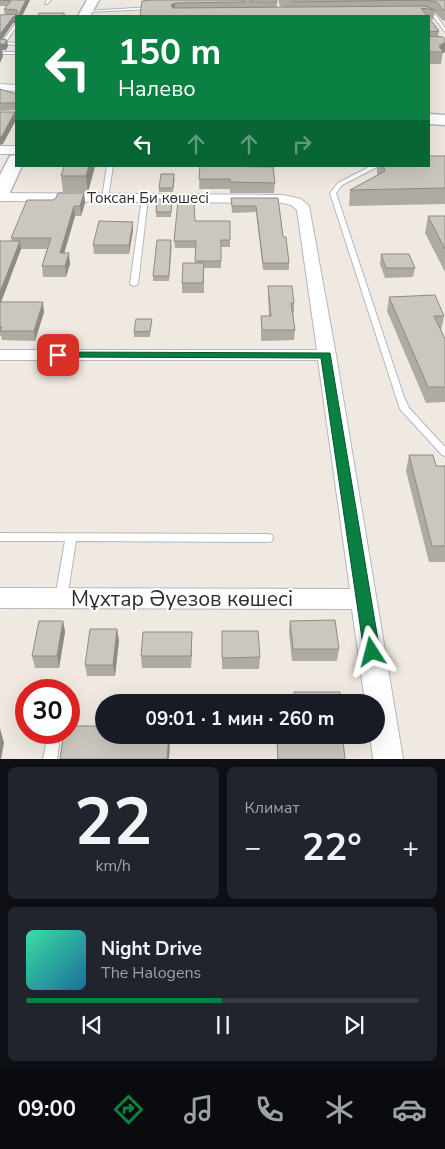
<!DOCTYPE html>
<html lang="ru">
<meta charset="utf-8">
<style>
:root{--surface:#171b24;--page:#20242c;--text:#f1f3f6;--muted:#9ea1a6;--line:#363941;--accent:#0b8043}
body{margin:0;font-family:"Nunito Sans",sans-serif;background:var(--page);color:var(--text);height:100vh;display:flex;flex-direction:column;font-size:19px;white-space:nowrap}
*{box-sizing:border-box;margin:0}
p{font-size:16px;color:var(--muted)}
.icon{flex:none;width:28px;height:28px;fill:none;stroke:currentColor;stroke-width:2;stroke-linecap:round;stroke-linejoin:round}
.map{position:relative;height:759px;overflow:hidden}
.drawer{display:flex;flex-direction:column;gap:8px;padding:8px;background:#0d0f14;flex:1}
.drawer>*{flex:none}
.banner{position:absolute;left:15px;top:15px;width:415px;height:152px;border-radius:0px;box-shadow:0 5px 20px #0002;background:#0b8043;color:#fff;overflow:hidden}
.speed{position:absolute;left:15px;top:679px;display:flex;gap:10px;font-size:25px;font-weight:700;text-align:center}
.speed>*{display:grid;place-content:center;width:65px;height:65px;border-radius:50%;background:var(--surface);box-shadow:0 5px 20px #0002;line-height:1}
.speed .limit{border:8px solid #d22;background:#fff;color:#111}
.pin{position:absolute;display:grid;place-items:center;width:42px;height:42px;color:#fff;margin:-21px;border-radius:10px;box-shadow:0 2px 8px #0006}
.me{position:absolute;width:55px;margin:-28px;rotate:351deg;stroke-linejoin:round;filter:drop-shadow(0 0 4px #0008)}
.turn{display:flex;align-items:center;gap:18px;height:105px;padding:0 20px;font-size:22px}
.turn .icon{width:65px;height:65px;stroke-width:2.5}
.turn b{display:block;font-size:35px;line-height:42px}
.lanes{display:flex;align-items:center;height:48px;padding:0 20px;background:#0003;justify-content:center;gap:25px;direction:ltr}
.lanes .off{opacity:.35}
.big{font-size:38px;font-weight:700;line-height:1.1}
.drawer .tile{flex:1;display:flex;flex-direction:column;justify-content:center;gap:8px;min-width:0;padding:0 18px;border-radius:8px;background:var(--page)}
.drawer .dial{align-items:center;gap:0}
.dial b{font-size:65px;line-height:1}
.song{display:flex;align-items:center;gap:15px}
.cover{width:60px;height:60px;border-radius:8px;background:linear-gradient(135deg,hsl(160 70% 55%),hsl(200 70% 35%))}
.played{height:5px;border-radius:2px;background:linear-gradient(90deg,var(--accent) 50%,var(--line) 50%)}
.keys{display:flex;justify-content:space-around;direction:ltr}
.heat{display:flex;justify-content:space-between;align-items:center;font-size:28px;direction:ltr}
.drawer .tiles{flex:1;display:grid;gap:8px;grid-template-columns:1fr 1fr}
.tile:last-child{grid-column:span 2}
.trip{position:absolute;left:95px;top:694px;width:290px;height:50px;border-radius:25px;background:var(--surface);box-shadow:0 5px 20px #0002;font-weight:700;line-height:50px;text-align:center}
.dock{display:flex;height:80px;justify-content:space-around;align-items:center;background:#090b0e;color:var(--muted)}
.dock .icon{width:35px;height:35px}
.dock .on{color:var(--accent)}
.dock b{font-size:22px;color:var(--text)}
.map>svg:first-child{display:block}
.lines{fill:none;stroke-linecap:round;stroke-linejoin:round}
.lane-casing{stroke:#b4b7c1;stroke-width:2}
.street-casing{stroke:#b4b7c1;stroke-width:2}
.secondary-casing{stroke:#b4b7c1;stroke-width:3}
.lane{fill:#fff;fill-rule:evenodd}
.street{fill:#fff;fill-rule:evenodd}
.secondary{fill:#fff;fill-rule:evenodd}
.wall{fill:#afaba4}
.shaded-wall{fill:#8e8b86}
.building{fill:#cbc7bf;stroke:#8e8b86}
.route{fill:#0b8043;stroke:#07532c}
.labels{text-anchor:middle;stroke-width:4;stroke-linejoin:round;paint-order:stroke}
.far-street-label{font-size:15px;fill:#2e2e2e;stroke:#fff}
.near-street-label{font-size:21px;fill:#2e2e2e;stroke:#fff}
</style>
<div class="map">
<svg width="445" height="759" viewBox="0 0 445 759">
<rect width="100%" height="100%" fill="#efe9e1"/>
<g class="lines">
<defs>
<path id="lane" d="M 47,0 L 51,0 L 47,4 L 45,4 Z
M 152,7 L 153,9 L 87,12 L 85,11 Z
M 423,12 L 435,14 L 445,28 L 445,32 L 433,16 L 423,14 Z
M 15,24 L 16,24 L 16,27 L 6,42 L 16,43 L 16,45 L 1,44 Z
M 0,52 L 16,52 L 16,54 L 0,54 Z
M 107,166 L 113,166 L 108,198 L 105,200 L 102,198 Z
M 371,166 L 379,166 L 342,185 L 336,193 L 404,397 L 409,408 L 445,447 L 445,456 L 442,455 L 400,409 L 330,193 L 338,183 Z
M 145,196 L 148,198 L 138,284 L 134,286 L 130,284 L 142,198 Z
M 0,533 L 268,534 L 272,535 L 273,538 L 272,541 L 268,542 L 76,541 L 67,598 L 65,601 L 61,603 L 57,601 L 55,598 L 65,541 L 0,541 Z
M 52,739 L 57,740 L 59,745 L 57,759 L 43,759 L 47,740 Z"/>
<path id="street" d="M 0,84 L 16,85 L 16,91 L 0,90 Z
M 0,146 L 16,146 L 16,154 L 0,154 Z
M 0,193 L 283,195 L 301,199 L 309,206 L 336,355 L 403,759 L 373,759 L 370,735 L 376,735 L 376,702 L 365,702 L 352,609 L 0,608 L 0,588 L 350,589 L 318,360 L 0,360 L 0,350 L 317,350 L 297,210 L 291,205 L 283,203 L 0,201 Z"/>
<path id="secondary" d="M 87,0 L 99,0 L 90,16 L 78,16 Z
M 429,114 L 445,115 L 445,125 L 429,124 Z
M 16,155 L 16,166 L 22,166 L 9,194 L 7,198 L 0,200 L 0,175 L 10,156 Z"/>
</defs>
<use href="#lane" class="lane-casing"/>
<use href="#street" class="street-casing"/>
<use href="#secondary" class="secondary-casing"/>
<use href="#lane" class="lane"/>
<use href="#street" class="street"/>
<use href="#secondary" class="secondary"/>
</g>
<path class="wall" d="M 0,0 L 30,0 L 22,16 L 16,16 L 16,23 L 13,23 L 2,40 L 8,46 L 6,50 L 2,50 L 3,56 L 0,63 L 0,15 L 5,15 L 4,9 L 6,6 L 0,6 Z
M 152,0 L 276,0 L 277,2 L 277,7 L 283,7 L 280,6 L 278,0 L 445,0 L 445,21 L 442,20 L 435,12 L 433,20 L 430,19 L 439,31 L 438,37 L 445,39 L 441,64 L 429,64 L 429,16 L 140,16 Z
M 0,89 L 16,94 L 16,111 L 16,110 L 0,111 Z
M 445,156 L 445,204 L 349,206 L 350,190 L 378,175 L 377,173 L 377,166 L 429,166 Z
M 64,166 L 95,166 L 88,192 L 63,192 L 61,176 Z
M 200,166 L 275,183 L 274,193 L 230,193 L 230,189 L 199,189 Z
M 175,178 L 173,192 L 159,192 L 159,188 Z
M 84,193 L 85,203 L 81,216 L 75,216 L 64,253 L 70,264 L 66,277 L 43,277 L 42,266 L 47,249 L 21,249 L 1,302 L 44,312 L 35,341 L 2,340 L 1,336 L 0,336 L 0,241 L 12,241 L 11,238 L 53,200 Z
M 231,198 L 278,198 L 283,237 L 289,263 L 289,270 L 263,270 L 256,212 L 232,213 Z
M 172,204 L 171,217 L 156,217 L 156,212 Z
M 428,216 L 445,216 L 445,272 L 425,233 Z
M 195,221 L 230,221 L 230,247 L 221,247 L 221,268 L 204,268 L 204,293 L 182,293 L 182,283 L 195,263 L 196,248 L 175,248 L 174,241 Z
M 133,230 L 129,254 L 94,254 L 93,245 Z
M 172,245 L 169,281 L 153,281 L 153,276 Z
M 381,254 L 415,268 L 413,277 L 385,278 L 380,264 Z
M 268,286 L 294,303 L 294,313 L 293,313 L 295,330 L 294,340 L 261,341 L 261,316 L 269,316 L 268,296 Z
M 389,297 L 444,316 L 441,331 L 445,339 L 445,402 L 426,403 L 387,311 Z
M 152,319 L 150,337 L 134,337 L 134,332 Z
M 409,455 L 436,466 L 445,466 L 445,562 L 429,562 L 406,471 Z
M 63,621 L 65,632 L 59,668 L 35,668 L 32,656 Z
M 290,621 L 339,649 L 337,661 L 292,661 L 289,632 Z
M 222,631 L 260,657 L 259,669 L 222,669 Z
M 119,640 L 115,676 L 87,676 L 85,665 Z
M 192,643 L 191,668 L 142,668 L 141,656 Z
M 277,741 L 345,759 L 277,759 Z"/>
<path class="shaded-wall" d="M 26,0 L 30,0 L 22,16 L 18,16 Z
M 175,3 L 175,13 L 171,5 Z
M 13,17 L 16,17 L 16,23 L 13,23 L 0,42 L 0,34 Z
M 7,40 L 8,46 L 6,50 L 2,50 L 3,56 L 0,63 L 0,44 Z
M 445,42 L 445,52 L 442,54 L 443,52 L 439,46 Z
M 15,112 L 16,120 L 3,144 L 0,145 L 0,137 Z
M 89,166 L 95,166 L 88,192 L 86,176 Z
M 84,193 L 85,203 L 81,216 L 80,206 Z
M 74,206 L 75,216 L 61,264 L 60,253 Z
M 133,222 L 133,230 L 129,254 L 129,245 Z
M 20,241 L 21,249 L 0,305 L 0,292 Z
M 69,253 L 70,264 L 66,277 L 65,266 Z
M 43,302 L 44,312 L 35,341 L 34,331 Z
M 63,621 L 65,632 L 59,668 L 57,656 Z
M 117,629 L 119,640 L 115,676 L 113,665 Z
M 192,632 L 192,643 L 191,668 L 191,656 Z
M 0,728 L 4,743 L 1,759 L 0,759 Z
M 169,735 L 170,735 L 170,742 L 169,759 L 167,759 Z"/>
<path class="building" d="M 0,0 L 26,0 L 18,16 L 13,17 L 0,34 L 0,15 L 17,14 L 17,10 L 4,9 L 11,1 Z
M 152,0 L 242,0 L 245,2 L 175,3 L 171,5 L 173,8 L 425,6 L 435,10 L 421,8 L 427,16 L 140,16 L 142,1 Z
M 251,0 L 276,0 L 277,2 L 252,2 Z
M 294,0 L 445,0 L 445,10 L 443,10 L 437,2 L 425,0 L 293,2 Z
M 39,13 L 64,13 L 63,14 L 65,14 L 64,16 L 38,16 Z
M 429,18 L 439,31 L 429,32 L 429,36 L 443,37 L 445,39 L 445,42 L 439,46 L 443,52 L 429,52 Z
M 0,39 L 7,40 L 5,44 L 0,44 Z
M 0,89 L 16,94 L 16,107 L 15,103 L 0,103 Z
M 0,112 L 15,112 L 2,136 L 0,137 Z
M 429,156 L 445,156 L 445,188 L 350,190 L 385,171 L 383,166 L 429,166 Z
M 64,166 L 89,166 L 86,176 L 61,176 Z
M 200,166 L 273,167 L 275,183 L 230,182 L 230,179 L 199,179 Z
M 161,174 L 174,174 L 173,188 L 159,188 Z
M 58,193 L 84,193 L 80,206 L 74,206 L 60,253 L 69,253 L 65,266 L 42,266 L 51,238 L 11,238 L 27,200 L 53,200 L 56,198 Z
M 231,198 L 278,198 L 283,237 L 286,237 L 289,263 L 263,263 L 256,206 L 232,206 Z
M 157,199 L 172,200 L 171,212 L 156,212 Z
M 178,201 L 194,201 L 195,221 L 230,221 L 230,240 L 221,240 L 221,261 L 195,261 L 196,241 L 174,241 Z
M 428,216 L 445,216 L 445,249 Z
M 99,221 L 133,222 L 129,245 L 93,245 Z
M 157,240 L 171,240 L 169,276 L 153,276 Z
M 0,241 L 20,241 L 0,292 Z
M 381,254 L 409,254 L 415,268 L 386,268 Z
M 183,263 L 204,263 L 203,283 L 182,283 Z
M 268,286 L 292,286 L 294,303 L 291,303 L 295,330 L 262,330 L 261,316 L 271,316 Z
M 435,295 L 444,316 L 434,316 L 445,339 L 445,387 L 428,387 L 389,297 Z
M 0,302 L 43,302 L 34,331 L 0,331 L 2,327 L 0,327 Z
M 136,319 L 152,319 L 150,331 L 134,332 Z
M 409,455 L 433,455 L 436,466 L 445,466 L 445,546 L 432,546 Z
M 335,620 L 339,649 L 293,649 L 290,621 Z
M 39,621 L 63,621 L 57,656 L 32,656 Z
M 90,629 L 117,629 L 113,665 L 85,665 Z
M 222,631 L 258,631 L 260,657 L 222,658 Z
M 143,632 L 192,632 L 191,656 L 141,656 Z
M 294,692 L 340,692 L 341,702 L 295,702 Z
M 69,726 L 104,726 L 104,735 L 169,735 L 167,759 L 60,759 L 64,732 L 69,732 Z
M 277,741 L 343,741 L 345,759 L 278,759 Z"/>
<path class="route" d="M 58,352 L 330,353 L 380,652 L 378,657 L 372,659 L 366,657 L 364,652 L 321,358 L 54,357 L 52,355 L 54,353 Z"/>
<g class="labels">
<g class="far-street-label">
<text x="148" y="203">Токсан Би көшесі</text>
</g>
<g class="near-street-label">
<text x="182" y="606">Мұхтар Әуезов көшесі</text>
</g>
</g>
</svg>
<div class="speed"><div class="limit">30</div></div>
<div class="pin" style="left:58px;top:355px;background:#d93025"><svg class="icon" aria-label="arrive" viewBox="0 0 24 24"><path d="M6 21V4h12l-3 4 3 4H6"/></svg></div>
<svg class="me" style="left:372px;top:652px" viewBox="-20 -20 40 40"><path d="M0-17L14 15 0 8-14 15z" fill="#0b8043" stroke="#fff" stroke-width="4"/></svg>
<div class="trip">09:01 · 1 мин · 260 m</div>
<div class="banner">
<div class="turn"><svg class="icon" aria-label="left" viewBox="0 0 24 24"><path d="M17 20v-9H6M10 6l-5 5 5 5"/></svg><div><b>150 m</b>Налево</div></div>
<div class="lanes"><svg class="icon" aria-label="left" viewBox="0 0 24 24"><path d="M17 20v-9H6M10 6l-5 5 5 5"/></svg><svg class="icon off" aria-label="ahead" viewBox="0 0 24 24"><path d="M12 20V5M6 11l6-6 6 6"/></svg><svg class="icon off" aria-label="ahead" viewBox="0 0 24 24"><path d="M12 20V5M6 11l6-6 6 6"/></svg><svg class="icon off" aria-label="right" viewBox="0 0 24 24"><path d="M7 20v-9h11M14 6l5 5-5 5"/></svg></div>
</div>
</div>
<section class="drawer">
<div class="tiles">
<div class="tile dial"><b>22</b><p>km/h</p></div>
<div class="tile"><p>Климат</p>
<div class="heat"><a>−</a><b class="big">22°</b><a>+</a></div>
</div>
<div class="tile">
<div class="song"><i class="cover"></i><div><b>Night Drive</b><p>The Halogens</p></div></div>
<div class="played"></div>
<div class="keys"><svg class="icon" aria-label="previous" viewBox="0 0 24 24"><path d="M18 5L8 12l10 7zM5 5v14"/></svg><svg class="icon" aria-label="pause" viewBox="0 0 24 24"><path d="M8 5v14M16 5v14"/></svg><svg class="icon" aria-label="next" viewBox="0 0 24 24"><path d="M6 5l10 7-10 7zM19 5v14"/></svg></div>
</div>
</div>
</section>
<nav class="dock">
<b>09:00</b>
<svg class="icon on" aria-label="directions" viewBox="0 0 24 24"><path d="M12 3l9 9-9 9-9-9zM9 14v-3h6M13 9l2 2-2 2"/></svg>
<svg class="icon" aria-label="music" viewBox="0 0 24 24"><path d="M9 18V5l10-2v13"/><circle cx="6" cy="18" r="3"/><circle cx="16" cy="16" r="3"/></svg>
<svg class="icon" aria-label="phone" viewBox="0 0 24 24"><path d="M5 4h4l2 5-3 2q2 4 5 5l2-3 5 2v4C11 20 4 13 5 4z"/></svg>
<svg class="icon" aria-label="climate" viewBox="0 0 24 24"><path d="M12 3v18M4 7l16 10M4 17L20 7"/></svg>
<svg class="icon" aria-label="car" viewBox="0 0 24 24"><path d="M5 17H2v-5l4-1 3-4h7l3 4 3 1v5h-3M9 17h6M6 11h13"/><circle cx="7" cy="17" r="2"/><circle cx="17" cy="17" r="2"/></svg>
</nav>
